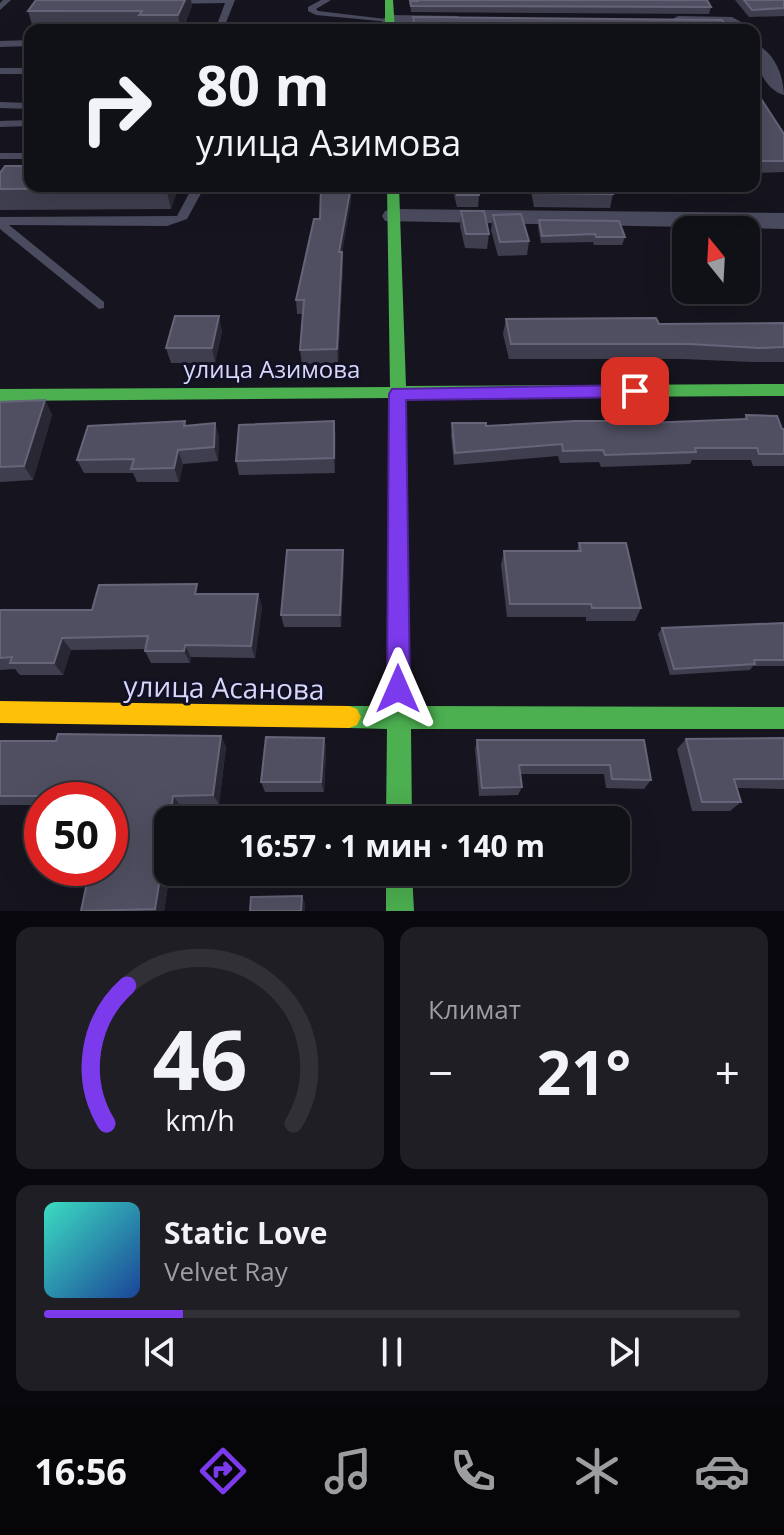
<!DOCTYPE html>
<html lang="ru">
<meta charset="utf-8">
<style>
:root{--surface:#101017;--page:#1e1e24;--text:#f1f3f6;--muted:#9c9da1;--line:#303036;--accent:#7c3aed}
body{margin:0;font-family:"Open Sans",sans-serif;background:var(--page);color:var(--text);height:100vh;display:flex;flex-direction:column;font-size:30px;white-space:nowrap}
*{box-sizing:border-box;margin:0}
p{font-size:26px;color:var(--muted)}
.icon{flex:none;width:44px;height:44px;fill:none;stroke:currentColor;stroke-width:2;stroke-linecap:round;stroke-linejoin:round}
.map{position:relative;height:911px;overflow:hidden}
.sheet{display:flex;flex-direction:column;gap:16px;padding:16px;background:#09090d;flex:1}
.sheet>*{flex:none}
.banner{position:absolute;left:24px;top:24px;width:736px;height:168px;border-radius:16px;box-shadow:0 8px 32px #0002,0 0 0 2px var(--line);background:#101017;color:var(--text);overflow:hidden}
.needle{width:52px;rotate:342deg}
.tools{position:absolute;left:672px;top:216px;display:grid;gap:16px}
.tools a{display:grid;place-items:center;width:88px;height:88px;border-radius:16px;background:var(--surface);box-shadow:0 8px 32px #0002,0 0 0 2px var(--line);font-size:40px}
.speed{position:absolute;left:24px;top:782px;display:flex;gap:16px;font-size:40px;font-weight:700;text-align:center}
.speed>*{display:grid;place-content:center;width:104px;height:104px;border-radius:50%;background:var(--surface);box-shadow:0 8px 32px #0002,0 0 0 2px var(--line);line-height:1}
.speed .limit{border:12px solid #d22;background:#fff;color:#111}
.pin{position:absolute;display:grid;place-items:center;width:68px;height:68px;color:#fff;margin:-34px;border-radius:16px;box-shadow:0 4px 12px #0006}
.me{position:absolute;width:88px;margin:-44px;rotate:0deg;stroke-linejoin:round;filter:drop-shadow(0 0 6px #0008)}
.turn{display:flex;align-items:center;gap:28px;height:168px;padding:0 40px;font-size:36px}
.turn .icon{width:104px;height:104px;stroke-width:2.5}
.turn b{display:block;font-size:56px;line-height:68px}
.big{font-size:60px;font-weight:700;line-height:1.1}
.sheet .widget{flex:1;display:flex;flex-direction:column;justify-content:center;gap:12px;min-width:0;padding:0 28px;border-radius:16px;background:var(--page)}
.sheet .dial{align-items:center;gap:0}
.dial svg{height:208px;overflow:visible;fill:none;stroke:var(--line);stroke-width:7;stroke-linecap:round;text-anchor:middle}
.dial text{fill:var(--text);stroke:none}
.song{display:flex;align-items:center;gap:24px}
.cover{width:96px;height:96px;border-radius:12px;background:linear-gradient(135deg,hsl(170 70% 55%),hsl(220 70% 35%))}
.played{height:8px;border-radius:4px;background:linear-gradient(90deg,var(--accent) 20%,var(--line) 20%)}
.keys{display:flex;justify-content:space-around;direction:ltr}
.heat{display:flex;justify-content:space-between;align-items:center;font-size:44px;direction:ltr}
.sheet .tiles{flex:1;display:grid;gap:16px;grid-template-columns:1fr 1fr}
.widget:last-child{grid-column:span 2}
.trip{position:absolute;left:154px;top:806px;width:476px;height:80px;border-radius:16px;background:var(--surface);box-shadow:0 8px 32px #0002,0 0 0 2px var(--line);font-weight:700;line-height:80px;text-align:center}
.tabs{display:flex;height:128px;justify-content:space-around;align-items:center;background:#060609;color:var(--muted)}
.tabs .icon{width:56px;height:56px}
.tabs .on{color:var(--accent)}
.tabs b{font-size:36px;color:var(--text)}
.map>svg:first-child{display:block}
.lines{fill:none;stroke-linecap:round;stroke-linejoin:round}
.lane{fill:#4b4b5f;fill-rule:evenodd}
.street{fill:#4b4b5f;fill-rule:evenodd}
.fast{fill:#4caf50;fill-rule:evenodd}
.slow{fill:#ffc107;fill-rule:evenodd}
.wall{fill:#3f3e4e}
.shaded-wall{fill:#282733}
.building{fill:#504f61;stroke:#656479;stroke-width:2}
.route{fill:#7c3aed;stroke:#51269a;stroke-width:2}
.labels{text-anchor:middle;stroke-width:6;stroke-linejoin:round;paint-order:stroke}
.street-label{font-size:24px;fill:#d7d7fb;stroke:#121123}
.near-street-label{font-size:28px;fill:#d7d7fb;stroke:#121123}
</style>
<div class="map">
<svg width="784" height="911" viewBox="0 0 784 911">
<rect width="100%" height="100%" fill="#16151f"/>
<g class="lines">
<path class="lane" d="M 3,0 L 11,0 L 0,10 L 0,3 Z
M 166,0 L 235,0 L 223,30 L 215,30 L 225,3 L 169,4 Z
M 321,0 L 331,0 L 316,9 L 318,11 L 394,20 L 390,22 L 316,15 L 308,11 L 308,7 Z
M 30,40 L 30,46 L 0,47 L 0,41 Z
M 0,68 L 30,68 L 30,74 L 0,74 Z
M 0,102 L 30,103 L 30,109 L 0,108 Z
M 30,120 L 30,126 L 0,127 L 0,121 Z
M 0,153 L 30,153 L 30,159 L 0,159 Z
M 193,186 L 205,186 L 187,219 L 167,226 L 9,225 L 104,302 L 104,308 L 99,309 L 0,229 L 0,217 L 177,216 Z"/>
<path class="street" d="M 390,15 L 457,16 L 466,21 L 457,26 L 384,24 L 381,20 Z
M 678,16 L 732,17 L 741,22 L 732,27 L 672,25 L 669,21 Z
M 754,44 C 774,50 784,77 784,95 C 764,90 754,62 754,44 Z
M 394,209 L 784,213 L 784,229 L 385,221 L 382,216 L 385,211 Z"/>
<path class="fast" d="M 385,0 L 393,0 L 395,30 L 385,30 Z
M 387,186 L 399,186 L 406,386 L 784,384 L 784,396 L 406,398 L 410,706 L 784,707 L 784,729 L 411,729 L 412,820 L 386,820 L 387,729 L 349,728 L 341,725 L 337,717 L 341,709 L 349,706 L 387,706 L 390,398 L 0,401 L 0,389 L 390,387 Z
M 386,872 L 412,872 L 414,911 L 386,911 Z"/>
<path class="slow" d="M 0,701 L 349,706 L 357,709 L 361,717 L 357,725 L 349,728 L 0,723 Z"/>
</g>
<path class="wall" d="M 735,0 L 784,0 L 784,16 L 749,17 Z
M 410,1 L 711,7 L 709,14 L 411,12 Z
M 192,6 L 182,30 L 143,30 L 142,27 L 33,28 L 28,11 Z
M 754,88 L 784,134 L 784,172 L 754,173 Z
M 0,173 L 30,186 L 179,186 L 171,209 L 0,210 Z
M 321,186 L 352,186 L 342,252 L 343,266 L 338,363 L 302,364 L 300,350 L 303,314 L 297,314 L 296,300 L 320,219 Z
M 452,186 L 477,186 L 479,195 L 478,207 L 457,207 Z
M 530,186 L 611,186 L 613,194 L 610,208 L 534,207 Z
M 461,211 L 489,234 L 487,249 L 465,248 L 460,226 Z
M 493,215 L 529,241 L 527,255 L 498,256 L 491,230 Z
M 539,220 L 625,237 L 622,245 L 594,245 L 593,242 L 541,243 L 538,227 Z
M 506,319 L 659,324 L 784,323 L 784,362 L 752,362 L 683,359 L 509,359 L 503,334 Z
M 222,331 L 215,363 L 171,363 L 166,348 Z
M 45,400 L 52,415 L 33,480 L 0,482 L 0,402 Z
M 746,415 L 784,429 L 784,466 L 753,466 L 751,460 L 692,460 L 690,464 L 601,467 L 599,462 L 560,463 L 558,456 L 454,465 L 451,436 L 452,423 L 486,426 L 621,424 L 744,419 Z
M 185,421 L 186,426 L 215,423 L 219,437 L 218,461 L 183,464 L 179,482 L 137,482 L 133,473 L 84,473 L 77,460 Z
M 334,421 L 335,473 L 239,475 L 236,461 Z
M 579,543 L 641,608 L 635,621 L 586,621 L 586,617 L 507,617 L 501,565 L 504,551 L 577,551 Z
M 343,550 L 344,563 L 341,627 L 284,627 L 281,615 Z
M 200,594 L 258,594 L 262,607 L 255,658 L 191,657 L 190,663 L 151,663 L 145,651 L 145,649 L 71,650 L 63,675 L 20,675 L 15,669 L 0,670 L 0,610 L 92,610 Z
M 784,623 L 784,666 L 753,666 L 750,670 L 670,675 L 658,634 L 662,628 Z
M 221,736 L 226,747 L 219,804 L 180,805 L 168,872 L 170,872 L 164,911 L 82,911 L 110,800 L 42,800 L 42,805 L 0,805 L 0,741 L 56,741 Z
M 324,738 L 326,748 L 324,792 L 265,792 L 261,782 Z
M 784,738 L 784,789 L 737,788 L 741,802 L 730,811 L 692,811 L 677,749 L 686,739 Z
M 477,740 L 644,740 L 651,780 L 644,789 L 606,788 L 604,774 L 520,774 L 522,787 L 518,795 L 479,796 L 475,749 Z"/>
<path class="shaded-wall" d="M 185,0 L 191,0 L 192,6 L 181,30 L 178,15 Z
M 167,186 L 179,186 L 171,209 L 166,188 Z
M 351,186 L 352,186 L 351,202 L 340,266 L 339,252 Z
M 342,252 L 343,266 L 338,363 L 337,349 Z
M 219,316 L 222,331 L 215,363 L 212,348 Z
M 45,400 L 52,415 L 33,480 L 24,466 Z
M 334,421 L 336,436 L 335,473 L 334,458 Z
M 215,423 L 219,437 L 218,461 L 214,447 Z
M 178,450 L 183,464 L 179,482 L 174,468 Z
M 343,550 L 344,563 L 341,627 L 340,615 Z
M 258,594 L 262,607 L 255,658 L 251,646 Z
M 62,638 L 71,650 L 63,675 L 54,663 Z
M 185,645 L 191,657 L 190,663 L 184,651 Z
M 221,736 L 226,747 L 219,804 L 213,795 Z
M 324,738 L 326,748 L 324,792 L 321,782 Z
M 173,796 L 180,805 L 178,820 L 170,820 Z
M 168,829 L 168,872 L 170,872 L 164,911 L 157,911 L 155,909 Z
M 302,896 L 305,903 L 305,911 L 301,911 Z"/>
<path class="building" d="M 36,0 L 185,0 L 178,15 L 139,15 L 142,11 L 28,11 Z
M 418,0 L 707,0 L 711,7 L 411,6 L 410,1 L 418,1 Z
M 744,0 L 784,0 L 784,8 L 752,10 Z
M 413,17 L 722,20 L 728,30 L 408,30 L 408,26 L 415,26 Z
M 754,88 L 784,134 L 784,161 L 754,161 Z
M 5,166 L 30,166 L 30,186 L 167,186 L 166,188 L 0,189 L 0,173 Z
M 321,186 L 351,186 L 339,252 L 342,252 L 337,349 L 300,350 L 304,300 L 296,300 L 314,219 L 320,219 Z
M 456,186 L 477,186 L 479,195 L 457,195 Z
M 535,186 L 611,186 L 613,194 L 536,193 Z
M 461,211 L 484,211 L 489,234 L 466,234 Z
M 521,214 L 529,241 L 500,242 L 493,215 Z
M 539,220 L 619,221 L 625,237 L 596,237 L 595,234 L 542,236 Z
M 175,316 L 219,316 L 212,348 L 166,348 Z
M 656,318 L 659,324 L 784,323 L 784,347 L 759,348 L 689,344 L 511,344 L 506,319 Z
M 45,400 L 24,466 L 0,467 L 0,402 Z
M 746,415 L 777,416 L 782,429 L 784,429 L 784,454 L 759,454 L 757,448 L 695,448 L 696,452 L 605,455 L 603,450 L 563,451 L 562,444 L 455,453 L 452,423 L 486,423 L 486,426 L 575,421 L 621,421 L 621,424 L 747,419 Z
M 185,421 L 184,426 L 215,423 L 214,447 L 178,450 L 174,468 L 131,469 L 134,459 L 77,460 L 88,426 Z
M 334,421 L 334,458 L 236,461 L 239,425 Z
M 579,543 L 626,543 L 641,608 L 592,608 L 591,604 L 510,604 L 504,551 L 581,551 Z
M 287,550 L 343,550 L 340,615 L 281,615 Z
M 197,584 L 195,594 L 258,594 L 251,646 L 185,645 L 184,651 L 145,651 L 148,636 L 62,638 L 54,663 L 10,663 L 12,657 L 0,658 L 0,610 L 92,610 L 99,585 Z
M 784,623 L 784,660 L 754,660 L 755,664 L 674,669 L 662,628 Z
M 58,734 L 221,736 L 213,795 L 173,796 L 170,820 L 168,820 L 168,829 L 155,909 L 81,911 L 90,868 L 110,868 L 110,800 L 105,800 L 105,799 L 40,800 L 41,796 L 0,796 L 0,741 L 56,741 Z
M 266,737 L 324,738 L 321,782 L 261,782 Z
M 784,738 L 784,779 L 734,779 L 741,802 L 702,802 L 686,739 Z
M 477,740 L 644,740 L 651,780 L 612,779 L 610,765 L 519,765 L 522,787 L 482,788 Z
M 302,896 L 301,911 L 250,911 L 251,897 Z"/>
<path class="route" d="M 635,385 L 644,391 L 635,397 L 406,400 L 410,689 L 407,697 L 398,700 L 390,697 L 387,689 L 389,394 L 392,389 Z"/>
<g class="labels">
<g class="street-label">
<text x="272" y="378">улица Азимова</text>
</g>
<g class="near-street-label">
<text transform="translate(224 688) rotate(1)" y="10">улица Асанова</text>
</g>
</g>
</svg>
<div class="tools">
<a><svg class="needle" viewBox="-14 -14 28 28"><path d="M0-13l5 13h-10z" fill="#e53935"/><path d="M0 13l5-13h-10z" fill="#9c9da1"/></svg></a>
</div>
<div class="speed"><div class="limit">50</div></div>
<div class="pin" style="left:635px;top:391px;background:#d93025"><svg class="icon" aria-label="arrive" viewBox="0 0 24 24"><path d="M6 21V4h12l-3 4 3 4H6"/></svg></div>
<svg class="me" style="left:398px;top:689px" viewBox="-20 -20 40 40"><path d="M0-17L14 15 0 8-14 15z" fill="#7c3aed" stroke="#fff" stroke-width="4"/></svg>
<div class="trip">16:57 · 1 мин · 140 m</div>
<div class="banner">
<div class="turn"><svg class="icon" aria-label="right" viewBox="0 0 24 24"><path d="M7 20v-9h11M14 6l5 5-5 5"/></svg><div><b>80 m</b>улица Азимова</div></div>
</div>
</div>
<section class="sheet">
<div class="tiles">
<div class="widget dial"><svg viewBox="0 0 100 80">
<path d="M14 69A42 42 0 1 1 86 69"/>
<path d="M14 69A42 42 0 0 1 22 16" stroke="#7c3aed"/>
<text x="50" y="56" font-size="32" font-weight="700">46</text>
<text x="50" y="72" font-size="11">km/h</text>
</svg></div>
<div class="widget"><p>Климат</p>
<div class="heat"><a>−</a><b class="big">21°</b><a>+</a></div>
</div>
<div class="widget">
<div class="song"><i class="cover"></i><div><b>Static Love</b><p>Velvet Ray</p></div></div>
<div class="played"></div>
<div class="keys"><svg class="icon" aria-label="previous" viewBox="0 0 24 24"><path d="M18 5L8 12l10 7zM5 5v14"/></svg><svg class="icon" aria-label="pause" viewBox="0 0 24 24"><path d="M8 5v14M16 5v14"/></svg><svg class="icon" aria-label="next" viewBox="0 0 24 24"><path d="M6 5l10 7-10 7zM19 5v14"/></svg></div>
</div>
</div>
</section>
<nav class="tabs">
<b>16:56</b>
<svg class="icon on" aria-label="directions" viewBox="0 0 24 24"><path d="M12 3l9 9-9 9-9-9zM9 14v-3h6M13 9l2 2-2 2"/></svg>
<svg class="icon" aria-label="music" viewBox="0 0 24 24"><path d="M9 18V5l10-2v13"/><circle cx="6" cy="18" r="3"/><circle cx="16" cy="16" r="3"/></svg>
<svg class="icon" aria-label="phone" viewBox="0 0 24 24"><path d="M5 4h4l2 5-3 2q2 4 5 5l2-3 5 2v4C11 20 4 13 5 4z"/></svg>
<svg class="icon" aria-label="climate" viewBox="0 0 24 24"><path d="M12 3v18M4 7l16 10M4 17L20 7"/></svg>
<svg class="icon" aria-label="car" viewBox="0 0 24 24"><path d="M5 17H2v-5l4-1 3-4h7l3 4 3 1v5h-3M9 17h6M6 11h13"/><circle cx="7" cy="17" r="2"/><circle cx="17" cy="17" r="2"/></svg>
</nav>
